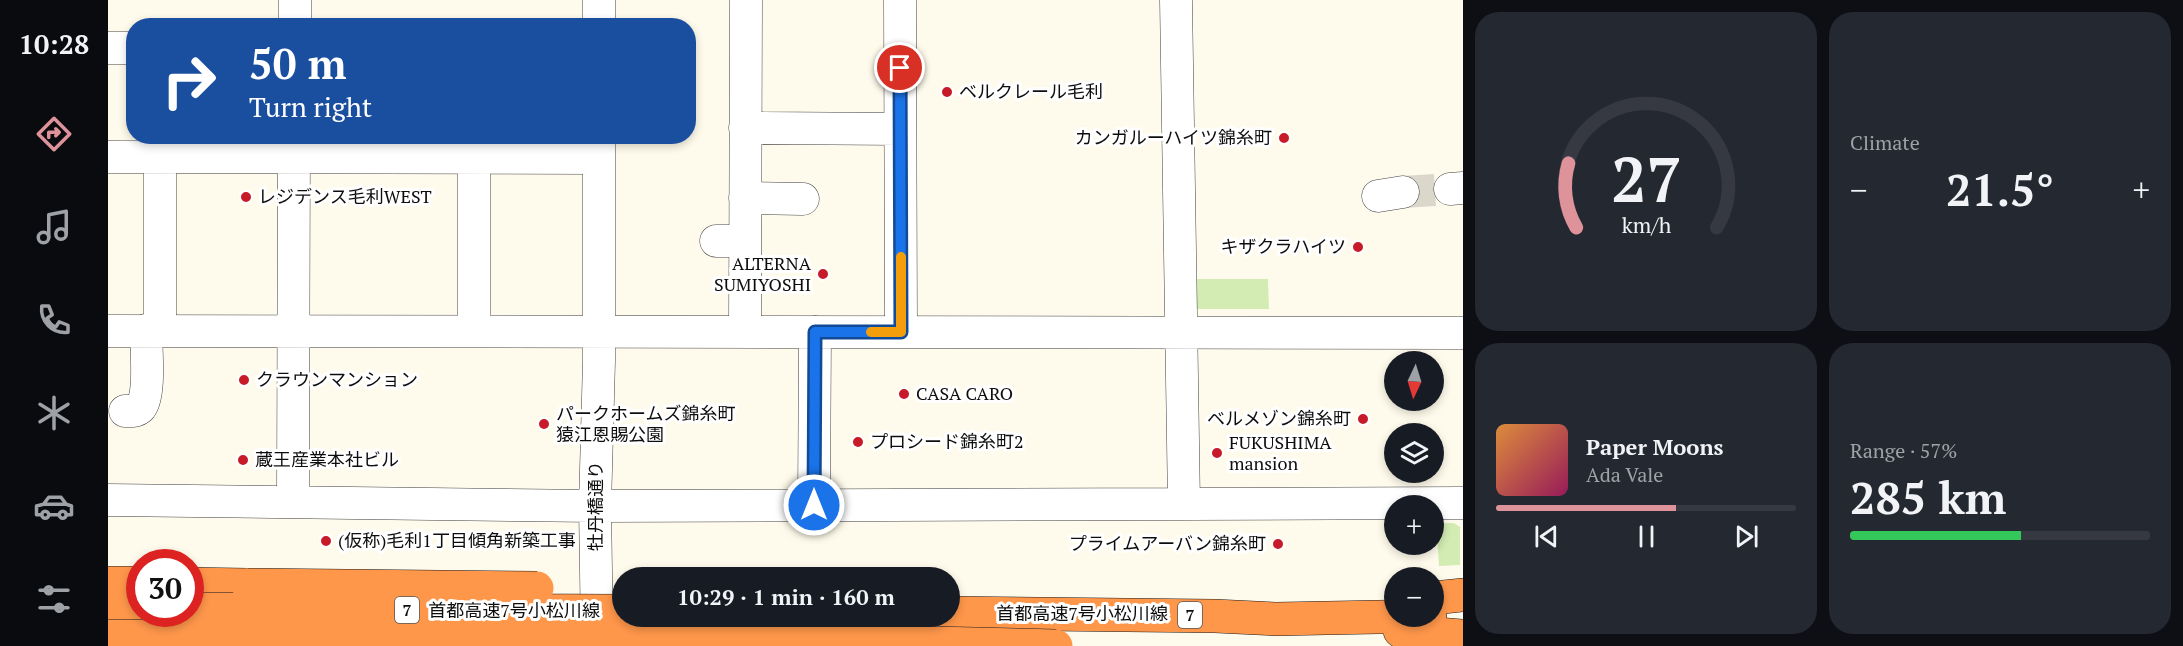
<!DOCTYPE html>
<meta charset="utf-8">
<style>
:root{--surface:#171b24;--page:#242831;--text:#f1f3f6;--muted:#9ea1a6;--line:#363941;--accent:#de929a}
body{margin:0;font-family:"PT Serif","Noto Sans JP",serif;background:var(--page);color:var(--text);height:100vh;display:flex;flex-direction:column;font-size:22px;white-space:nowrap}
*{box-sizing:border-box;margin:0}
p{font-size:20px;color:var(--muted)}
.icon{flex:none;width:33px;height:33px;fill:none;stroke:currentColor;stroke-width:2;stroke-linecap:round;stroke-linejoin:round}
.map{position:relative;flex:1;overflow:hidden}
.side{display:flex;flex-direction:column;gap:12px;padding:12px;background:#0d0f14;width:720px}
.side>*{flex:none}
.top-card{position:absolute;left:18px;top:18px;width:570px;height:126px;border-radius:24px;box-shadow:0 3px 9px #0003;background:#1a4fa0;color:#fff;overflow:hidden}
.needle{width:39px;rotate:184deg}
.buttons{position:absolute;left:1276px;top:351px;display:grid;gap:12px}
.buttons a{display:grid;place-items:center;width:60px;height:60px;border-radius:50%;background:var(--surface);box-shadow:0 3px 9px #0003;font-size:30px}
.speed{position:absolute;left:18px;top:549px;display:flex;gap:12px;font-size:30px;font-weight:700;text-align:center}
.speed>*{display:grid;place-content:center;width:78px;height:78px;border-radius:50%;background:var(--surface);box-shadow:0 3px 9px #0003;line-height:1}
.speed .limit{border:9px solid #d22;background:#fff;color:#111}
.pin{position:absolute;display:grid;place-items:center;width:51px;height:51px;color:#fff;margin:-26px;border:3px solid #fff;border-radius:50%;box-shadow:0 2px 6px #0007}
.me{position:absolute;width:66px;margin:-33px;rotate:0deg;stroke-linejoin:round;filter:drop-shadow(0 0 4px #0008)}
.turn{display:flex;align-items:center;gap:21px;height:126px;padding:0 24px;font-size:27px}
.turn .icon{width:78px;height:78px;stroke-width:2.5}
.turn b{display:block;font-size:42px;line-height:51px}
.big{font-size:45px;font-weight:700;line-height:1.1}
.side .tile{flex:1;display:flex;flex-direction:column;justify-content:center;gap:9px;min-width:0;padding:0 21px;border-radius:24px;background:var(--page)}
.side .dial{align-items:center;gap:0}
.dial svg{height:156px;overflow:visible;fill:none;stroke:var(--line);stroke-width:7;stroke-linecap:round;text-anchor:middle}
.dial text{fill:var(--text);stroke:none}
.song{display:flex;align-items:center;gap:18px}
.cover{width:72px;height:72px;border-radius:9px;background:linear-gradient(135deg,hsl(30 70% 55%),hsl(330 70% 35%))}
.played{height:6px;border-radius:3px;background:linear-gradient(90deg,var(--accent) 60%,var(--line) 60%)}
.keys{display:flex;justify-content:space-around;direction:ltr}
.heat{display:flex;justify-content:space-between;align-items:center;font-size:33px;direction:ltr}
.charge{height:9px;border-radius:4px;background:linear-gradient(90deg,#34c759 57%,var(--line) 0)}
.side .tiles{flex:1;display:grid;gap:12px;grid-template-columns:repeat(2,1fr)}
.trip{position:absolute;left:504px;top:567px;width:348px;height:60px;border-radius:30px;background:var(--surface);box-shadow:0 3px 9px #0003;font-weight:700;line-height:60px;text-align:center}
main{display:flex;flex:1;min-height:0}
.dock{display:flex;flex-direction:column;width:108px;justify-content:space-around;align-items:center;background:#090b0e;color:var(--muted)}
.dock .icon{width:42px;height:42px}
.dock .active{color:var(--accent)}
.dock b{font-size:27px;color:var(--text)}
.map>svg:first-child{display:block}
.green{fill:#d3ecb3}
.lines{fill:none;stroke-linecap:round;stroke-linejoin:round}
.minor-tunnel{stroke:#dbd7cb;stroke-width:32;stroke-dasharray:32 16;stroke-linecap:butt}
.minor-casing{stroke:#404040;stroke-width:33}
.highway-casing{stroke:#1e1e1e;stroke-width:34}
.minor{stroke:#fff;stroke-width:32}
.highway{stroke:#ff974b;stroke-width:33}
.highway-bridge-casing{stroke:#1e1e1e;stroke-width:34;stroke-linecap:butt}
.highway-bridge{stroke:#ff974b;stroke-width:33}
.route-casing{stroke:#114b97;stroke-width:15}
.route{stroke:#1a73e8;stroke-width:10}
.slow{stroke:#f59e0b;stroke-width:10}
.poi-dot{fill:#c71b29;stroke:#fff;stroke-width:2}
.labels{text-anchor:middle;stroke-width:6;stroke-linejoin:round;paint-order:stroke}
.shield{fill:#fff;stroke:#565656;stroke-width:1.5}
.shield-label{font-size:16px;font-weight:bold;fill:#0d0d0d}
.poi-label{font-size:18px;fill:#0d0d0d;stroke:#fff;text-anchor:start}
.street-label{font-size:18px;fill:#0d0d0d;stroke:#fff}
</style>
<main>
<nav class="dock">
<b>10:28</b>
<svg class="icon active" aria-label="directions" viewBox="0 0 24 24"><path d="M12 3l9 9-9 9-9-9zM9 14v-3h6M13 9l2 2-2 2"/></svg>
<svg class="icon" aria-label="music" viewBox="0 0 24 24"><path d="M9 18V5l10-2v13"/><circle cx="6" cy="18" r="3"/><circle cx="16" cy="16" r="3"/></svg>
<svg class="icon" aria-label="phone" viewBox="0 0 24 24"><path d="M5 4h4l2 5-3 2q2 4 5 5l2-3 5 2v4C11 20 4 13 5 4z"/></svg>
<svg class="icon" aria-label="climate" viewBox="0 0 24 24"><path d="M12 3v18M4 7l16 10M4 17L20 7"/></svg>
<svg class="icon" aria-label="car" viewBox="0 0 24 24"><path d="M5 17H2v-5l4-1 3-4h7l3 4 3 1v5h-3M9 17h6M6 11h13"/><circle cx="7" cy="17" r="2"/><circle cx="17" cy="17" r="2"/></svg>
<svg class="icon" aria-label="filters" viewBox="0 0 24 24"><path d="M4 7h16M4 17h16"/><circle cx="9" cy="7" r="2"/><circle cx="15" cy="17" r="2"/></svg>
</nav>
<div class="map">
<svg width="1355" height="646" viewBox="0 0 1355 646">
<rect width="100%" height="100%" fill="#fffbec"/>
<path class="green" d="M 1084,279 L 1160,279 L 1161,309 L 1084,309 Z
M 1328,523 L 1346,523 L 1352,527 L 1352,565 L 1331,566 Z"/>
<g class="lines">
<path class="minor-tunnel" d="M 1295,192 L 1342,189"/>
<defs>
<path id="minor" d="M 491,0 L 491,26
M 792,0 L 793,332
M 1068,0 L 1076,504
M 187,26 L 187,0
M 0,48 L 26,48
M 637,128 L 792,129
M 0,157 L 491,158
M 1342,189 L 1355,188
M 1270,196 L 1295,192
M 637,198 L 695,199
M 608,241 L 637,241
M 52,330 L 52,157
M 366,330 L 366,157
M 0,331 L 1355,333
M 637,331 L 638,0
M 17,411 C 23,411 27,412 32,408 C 43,398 38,347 38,330
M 0,500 L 487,506 L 1355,503
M 185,501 L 186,136
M 706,505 L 707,332
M 489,636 L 487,506 L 491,361 L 491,136"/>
<path id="highway" d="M 0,583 L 32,583
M 82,584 L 140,585
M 1326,598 L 1355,595
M 0,609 L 32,609
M 842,613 L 1107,616 L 1168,619 L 1322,616
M 1292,631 L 1355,636"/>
</defs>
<use href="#minor" class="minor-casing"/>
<use href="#highway" class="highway-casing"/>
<use href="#minor" class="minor"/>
<use href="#highway" class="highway"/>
<defs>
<path id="highway-bridge" d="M 140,585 L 429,588
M 82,609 L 514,611
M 0,636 L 652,639 L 948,646"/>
</defs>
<use href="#highway-bridge" class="highway-bridge-casing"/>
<use href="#highway-bridge" class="highway-bridge"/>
</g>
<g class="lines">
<defs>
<path id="route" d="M 706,505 L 707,332 L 793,332 L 792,68"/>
</defs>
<use href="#route" class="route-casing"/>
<use href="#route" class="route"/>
<path class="slow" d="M 763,332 L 793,332 L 793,257"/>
</g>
<g class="poi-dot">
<circle cx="839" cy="92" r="6"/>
<circle cx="1176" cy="138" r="6"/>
<circle cx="138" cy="197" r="6"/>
<circle cx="1250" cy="247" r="6"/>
<circle cx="715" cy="274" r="6"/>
<circle cx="136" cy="380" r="6"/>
<circle cx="796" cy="394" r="6"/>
<circle cx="1255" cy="419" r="6"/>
<circle cx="436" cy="424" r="6"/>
<circle cx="750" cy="442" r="6"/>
<circle cx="1109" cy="453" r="6"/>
<circle cx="135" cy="460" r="6"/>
<circle cx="218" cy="541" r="6"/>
<circle cx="1170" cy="544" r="6"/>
</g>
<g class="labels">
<g class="shield">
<rect x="287" y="597" width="24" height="26" rx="4.5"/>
<rect x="1070" y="602" width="24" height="26" rx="4.5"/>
</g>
<g class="shield-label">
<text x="299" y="616">7</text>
<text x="1082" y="621">7</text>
</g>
<g class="poi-label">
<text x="851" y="98">ベルクレール毛利</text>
<text x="1164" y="144" text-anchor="end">カンガルーハイツ錦糸町</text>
<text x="150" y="203">レジデンス毛利WEST</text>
<text x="1238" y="253" text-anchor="end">キザクラハイツ</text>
<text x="703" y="270" text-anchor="end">ALTERNA<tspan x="703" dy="21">SUMIYOSHI</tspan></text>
<text x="148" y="386">クラウンマンション</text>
<text x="808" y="400">CASA CARO</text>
<text x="448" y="420">パークホームズ錦糸町<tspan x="448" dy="21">猿江恩賜公園</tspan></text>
<text x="1243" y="425" text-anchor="end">ベルメゾン錦糸町</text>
<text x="762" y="448">プロシード錦糸町2</text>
<text x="1121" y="449">FUKUSHIMA<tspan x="1121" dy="21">mansion</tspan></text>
<text x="147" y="466">蔵王産業本社ビル</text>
<text x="230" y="547">(仮称)毛利1丁目傾角新築工事</text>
<text x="1158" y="550" text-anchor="end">プライムアーバン錦糸町</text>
</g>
<g class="street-label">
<text transform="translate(488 506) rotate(-90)" y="6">牡丹橋通り</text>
<text x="406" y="617">首都高速7号小松川線</text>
<text x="974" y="620">首都高速7号小松川線</text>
</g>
</g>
</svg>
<div class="buttons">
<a><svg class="needle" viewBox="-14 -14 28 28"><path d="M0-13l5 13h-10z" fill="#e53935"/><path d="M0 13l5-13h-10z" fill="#9ea1a6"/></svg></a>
<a><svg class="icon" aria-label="layers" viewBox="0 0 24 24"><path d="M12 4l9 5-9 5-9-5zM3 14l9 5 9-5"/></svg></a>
<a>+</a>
<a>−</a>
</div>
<div class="speed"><div class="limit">30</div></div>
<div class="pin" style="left:792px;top:68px;background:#d93025"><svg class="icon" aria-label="arrive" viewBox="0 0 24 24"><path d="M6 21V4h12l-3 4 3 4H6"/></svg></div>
<svg class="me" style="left:706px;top:505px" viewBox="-20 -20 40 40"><circle r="17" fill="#1a73e8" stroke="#fff" stroke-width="3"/><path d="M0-11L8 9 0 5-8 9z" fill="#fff"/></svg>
<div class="trip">10:29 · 1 min · 160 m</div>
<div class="top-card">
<div class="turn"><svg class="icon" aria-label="right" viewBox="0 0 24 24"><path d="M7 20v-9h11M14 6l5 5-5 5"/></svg><div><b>50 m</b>Turn right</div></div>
</div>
</div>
<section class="side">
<div class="tiles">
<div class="tile dial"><svg viewBox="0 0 100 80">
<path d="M14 69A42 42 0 1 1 86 69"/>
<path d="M14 69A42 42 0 0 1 10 36" stroke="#de929a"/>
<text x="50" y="56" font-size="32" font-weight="700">27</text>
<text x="50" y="72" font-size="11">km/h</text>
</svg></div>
<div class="tile"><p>Climate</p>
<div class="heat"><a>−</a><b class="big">21.5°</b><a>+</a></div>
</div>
<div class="tile">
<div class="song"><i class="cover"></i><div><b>Paper Moons</b><p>Ada Vale</p></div></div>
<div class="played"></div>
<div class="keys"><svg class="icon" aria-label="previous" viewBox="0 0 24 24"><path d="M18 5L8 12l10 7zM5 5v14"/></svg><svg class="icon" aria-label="pause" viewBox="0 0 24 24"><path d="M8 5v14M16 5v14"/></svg><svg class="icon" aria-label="next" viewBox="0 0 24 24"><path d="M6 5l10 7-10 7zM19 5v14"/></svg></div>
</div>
<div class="tile"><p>Range · 57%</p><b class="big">285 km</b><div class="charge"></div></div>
</div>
</section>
</main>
